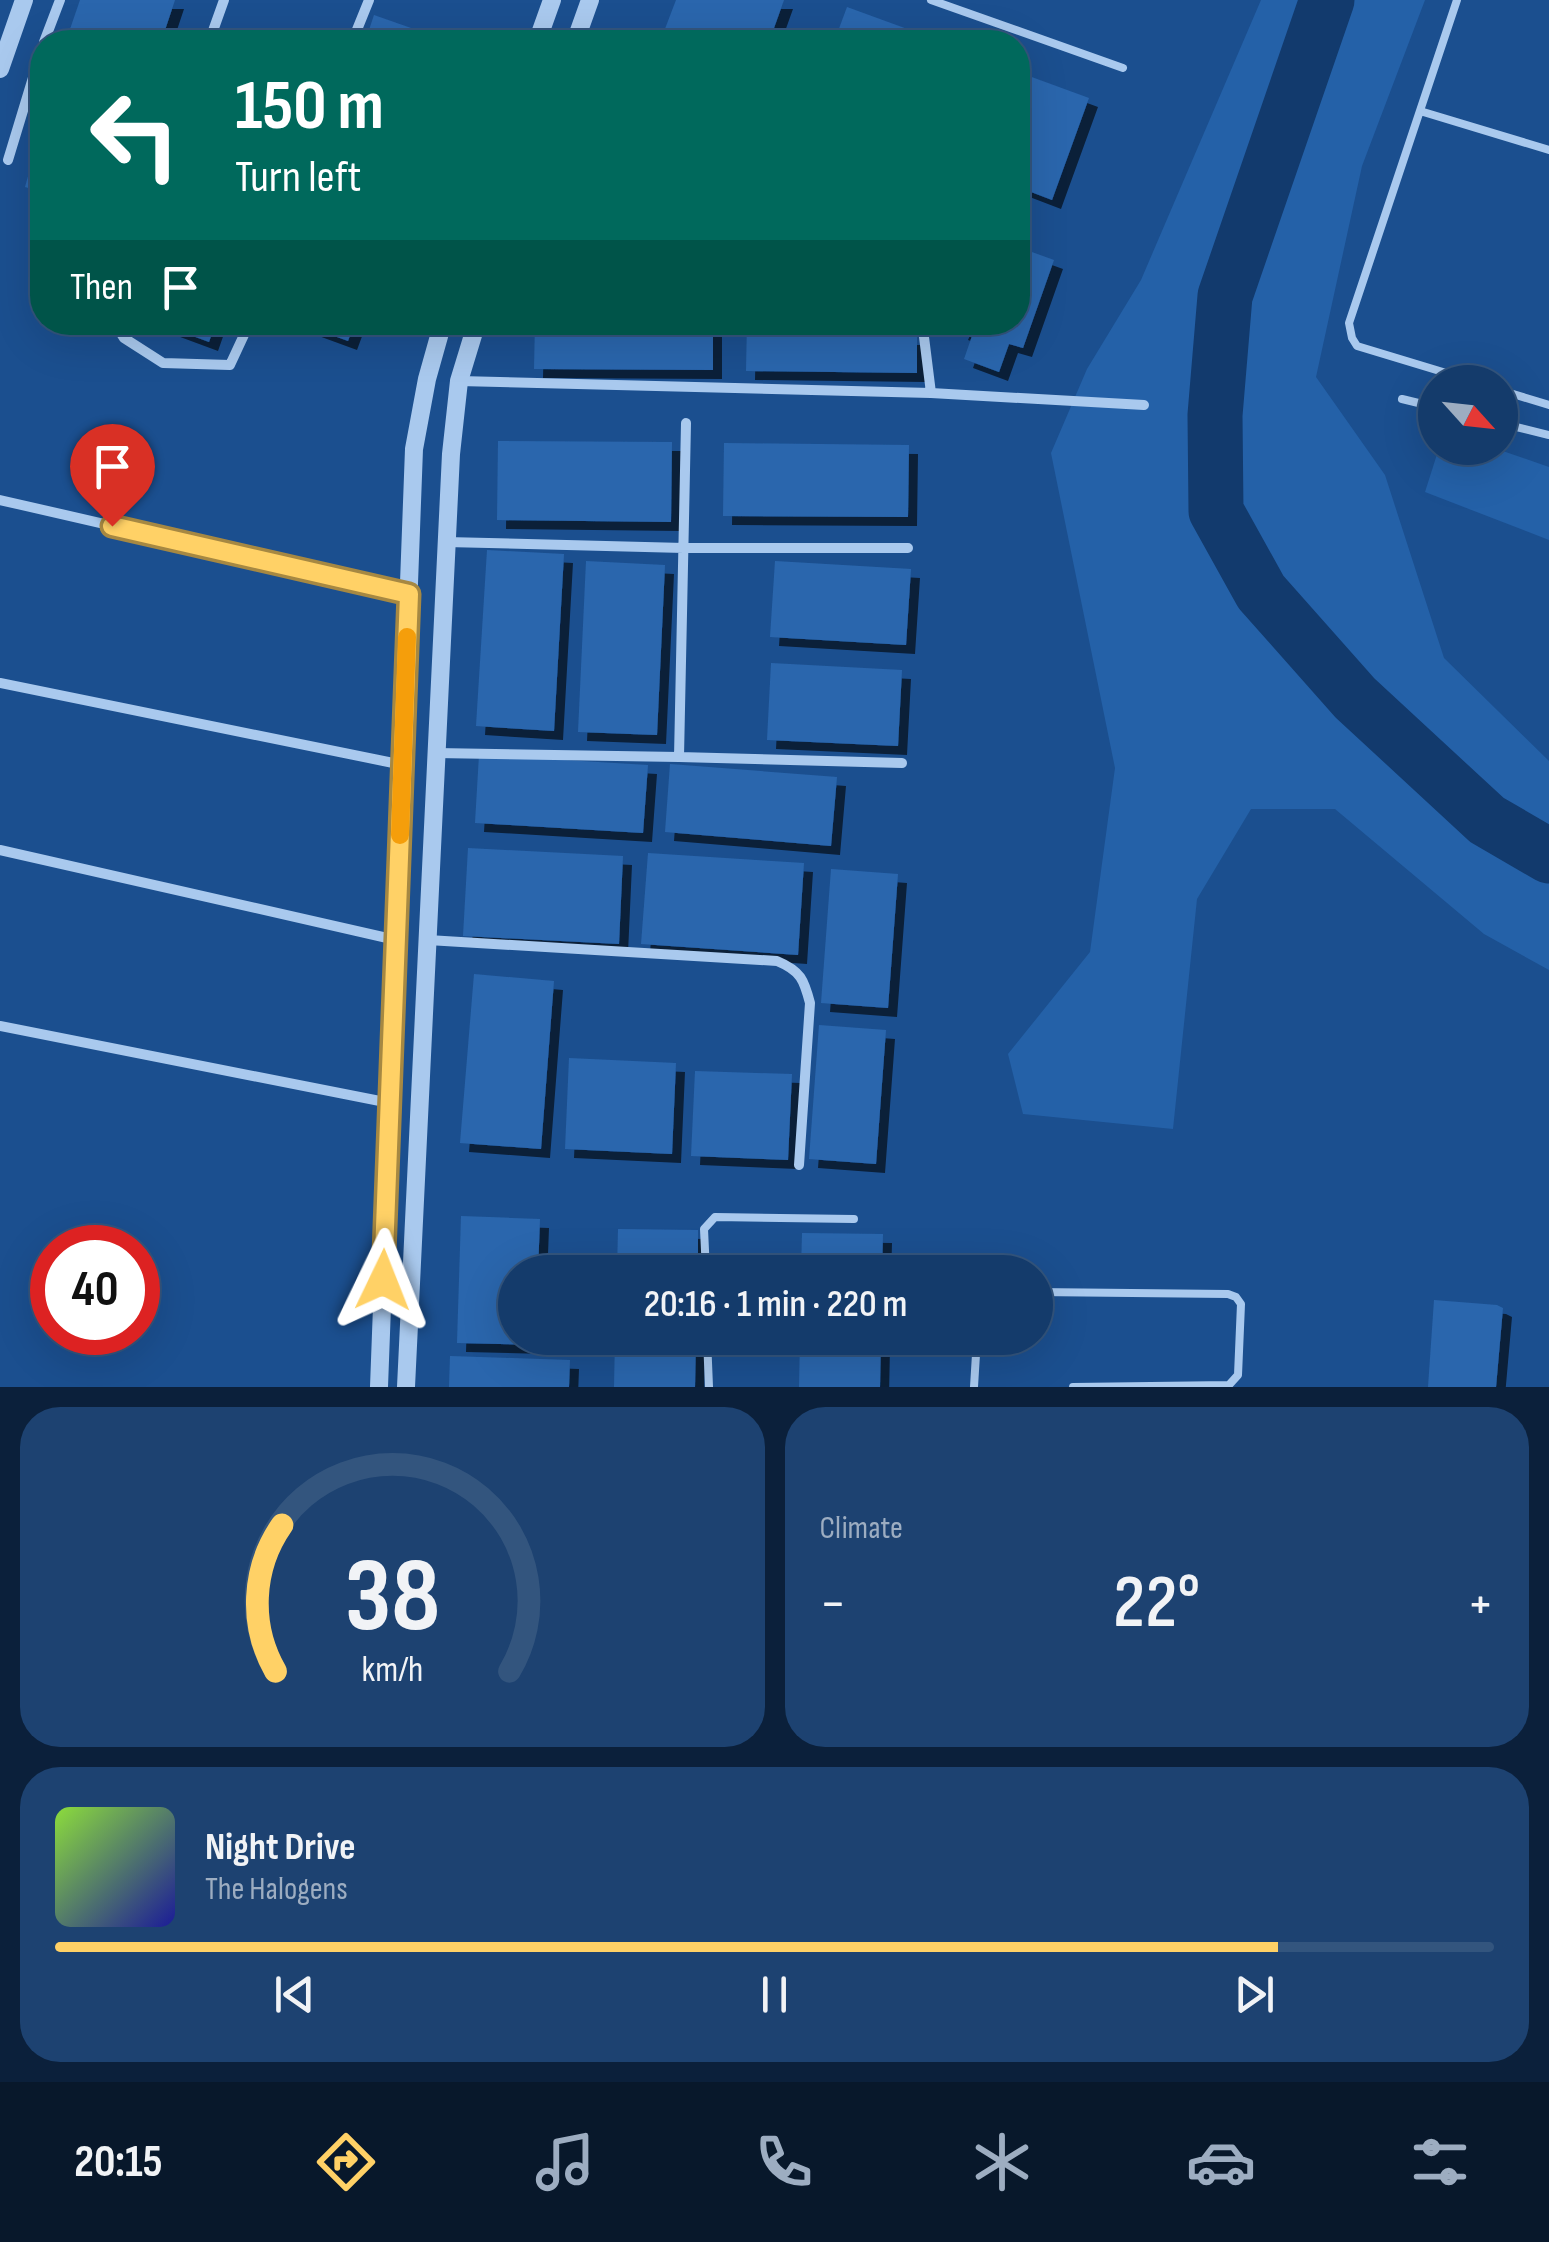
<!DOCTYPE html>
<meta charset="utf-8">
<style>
:root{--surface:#143b6b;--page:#1d4271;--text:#f1f3f6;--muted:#9dadc1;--line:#33557e;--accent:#ffd166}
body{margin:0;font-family:"Sofia Sans Condensed",sans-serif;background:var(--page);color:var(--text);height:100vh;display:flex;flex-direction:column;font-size:38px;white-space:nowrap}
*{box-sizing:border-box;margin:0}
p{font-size:32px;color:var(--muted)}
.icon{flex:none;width:55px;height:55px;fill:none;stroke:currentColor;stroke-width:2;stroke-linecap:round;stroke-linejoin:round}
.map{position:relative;height:1387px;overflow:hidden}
.sheet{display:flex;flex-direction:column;gap:20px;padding:20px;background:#0b203b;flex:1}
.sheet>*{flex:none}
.hud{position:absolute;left:30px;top:30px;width:1000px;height:305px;border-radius:40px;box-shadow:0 10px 40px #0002,0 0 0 2px var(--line);background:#00695c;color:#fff;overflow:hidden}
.needle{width:65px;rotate:117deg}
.buttons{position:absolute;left:1418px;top:365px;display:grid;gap:20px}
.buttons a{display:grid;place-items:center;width:100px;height:100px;border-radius:50%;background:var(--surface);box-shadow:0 10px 40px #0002,0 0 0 2px var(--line);font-size:50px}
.speed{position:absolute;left:30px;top:1225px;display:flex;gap:20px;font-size:50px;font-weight:700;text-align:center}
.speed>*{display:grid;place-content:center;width:130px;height:130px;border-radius:50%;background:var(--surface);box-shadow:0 10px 40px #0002,0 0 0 2px var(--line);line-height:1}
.speed .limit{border:15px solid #d22;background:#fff;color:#111}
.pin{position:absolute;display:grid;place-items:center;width:85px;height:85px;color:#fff;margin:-102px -42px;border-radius:50% 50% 50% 0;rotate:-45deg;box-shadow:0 0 10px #0007}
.pin .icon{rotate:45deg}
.me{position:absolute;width:110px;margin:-55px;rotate:2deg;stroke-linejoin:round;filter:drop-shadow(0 0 8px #0008)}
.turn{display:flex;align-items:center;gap:35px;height:210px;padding:0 40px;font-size:45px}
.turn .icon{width:130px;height:130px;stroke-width:2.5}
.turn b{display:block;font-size:70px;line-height:85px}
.then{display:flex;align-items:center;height:95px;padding:0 40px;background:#0003;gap:20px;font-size:38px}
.big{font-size:75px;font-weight:600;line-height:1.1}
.sheet .card{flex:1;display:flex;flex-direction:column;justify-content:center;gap:15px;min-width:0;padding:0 35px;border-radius:40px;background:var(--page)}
.sheet .dial{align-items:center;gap:0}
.dial svg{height:260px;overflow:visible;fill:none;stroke:var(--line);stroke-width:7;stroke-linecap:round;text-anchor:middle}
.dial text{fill:var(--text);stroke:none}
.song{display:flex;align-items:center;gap:30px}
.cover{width:120px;height:120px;border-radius:15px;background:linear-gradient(135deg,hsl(90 70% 55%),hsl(240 70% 35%))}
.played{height:10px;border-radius:5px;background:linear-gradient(90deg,var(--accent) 85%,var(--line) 85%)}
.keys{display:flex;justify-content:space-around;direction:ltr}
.heat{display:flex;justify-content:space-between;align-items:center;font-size:55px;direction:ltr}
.sheet .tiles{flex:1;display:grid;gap:20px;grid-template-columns:1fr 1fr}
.card:last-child{grid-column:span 2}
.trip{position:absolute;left:498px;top:1255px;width:555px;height:100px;border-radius:50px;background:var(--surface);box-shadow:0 10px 40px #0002,0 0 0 2px var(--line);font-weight:600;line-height:100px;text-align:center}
.menu{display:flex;height:160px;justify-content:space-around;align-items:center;background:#08182b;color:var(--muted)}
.menu .icon{width:70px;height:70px}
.menu .current{color:var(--accent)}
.menu b{font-size:45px;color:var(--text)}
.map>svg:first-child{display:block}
.green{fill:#2461a8}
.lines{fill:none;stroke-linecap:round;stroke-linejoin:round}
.river{stroke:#123a6d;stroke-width:55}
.building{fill:#2a66ad;filter:url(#shadow)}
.service{stroke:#a9c9ee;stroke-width:8}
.minor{stroke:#a9c9ee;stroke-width:10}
.tertiary{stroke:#a9c9ee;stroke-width:18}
.route-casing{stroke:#a68842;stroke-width:25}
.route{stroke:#ffd166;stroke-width:18}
.slow{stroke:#f59e0b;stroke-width:18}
</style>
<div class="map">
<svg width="1549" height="1387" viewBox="0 0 1549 1387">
<defs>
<filter id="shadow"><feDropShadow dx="9" dy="9" stdDeviation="0" flood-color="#0009"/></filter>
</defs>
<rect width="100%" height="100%" fill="#1b4f8f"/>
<path class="green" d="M 1261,0 L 1425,0 L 1362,166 L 1316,377 L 1385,475 L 1444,658 L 1549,761 L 1549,970 L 1484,934 L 1335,809 L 1251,809 L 1197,899 L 1173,1129 L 1023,1114 L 1008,1054 L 1090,952 L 1115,768 L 1051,453 L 1087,369 L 1141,280 Z
M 1439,448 L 1494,448 L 1549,467 L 1549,540 L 1425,492 Z"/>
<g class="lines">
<path class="river" d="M 1327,0 L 1225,296 L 1215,415 L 1216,511 L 1261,592 L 1355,698 L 1487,820 L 1549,856"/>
</g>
<path class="building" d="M 80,0 L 175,0 L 161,42 L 99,42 L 69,32 Z
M 676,0 L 784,0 L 769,42 L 660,42 Z
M 847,7 L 943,42 L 834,42 Z
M 374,15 L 451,42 L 365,42 Z
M 1018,72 L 1089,98 L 1052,200 L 1018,187 Z
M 41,130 L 42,131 L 42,192 L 25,187 Z
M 1018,247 L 1054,260 L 1023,348 L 1009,344 L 999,372 L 964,359 L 972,336 L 959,331 L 963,322 L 1018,322 Z
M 155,322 L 216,322 L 209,342 Z
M 296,322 L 355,322 L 348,341 Z
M 535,322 L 713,322 L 713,370 L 534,369 Z
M 747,322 L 887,322 L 887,336 L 917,336 L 917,373 L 746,371 Z
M 498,441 L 672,442 L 671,522 L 497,520 Z
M 724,443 L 909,445 L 908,517 L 723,516 Z
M 487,550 L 564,554 L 554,731 L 476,726 Z
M 586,561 L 665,565 L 657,735 L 578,732 Z
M 775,561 L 911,569 L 906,645 L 770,637 Z
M 771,663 L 902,670 L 898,746 L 767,740 Z
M 479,755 L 648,765 L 643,833 L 475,823 Z
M 670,764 L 837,777 L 831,846 L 665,832 Z
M 468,848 L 623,856 L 619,944 L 463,936 Z
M 648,853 L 804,863 L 798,955 L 641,944 Z
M 831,869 L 898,874 L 888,1008 L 821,1003 Z
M 474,974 L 554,981 L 541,1149 L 460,1143 Z
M 819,1025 L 886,1030 L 876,1164 L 809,1159 Z
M 569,1058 L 676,1063 L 672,1154 L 565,1149 Z
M 695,1071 L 792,1074 L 788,1160 L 691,1156 Z
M 461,1216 L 540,1219 L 538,1272 L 515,1272 L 515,1338 L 536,1338 L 536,1345 L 457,1343 Z
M 618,1229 L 698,1230 L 698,1272 L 617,1272 Z
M 802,1233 L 883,1234 L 882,1272 L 801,1272 Z
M 1434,1300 L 1497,1305 L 1503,1308 L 1496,1387 L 1428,1387 Z
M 615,1338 L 696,1338 L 695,1387 L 614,1387 Z
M 800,1338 L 881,1338 L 880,1387 L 799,1387 Z
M 450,1356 L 570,1360 L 569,1387 L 449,1387 Z"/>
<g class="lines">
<path class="service" d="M 931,0 L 1123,68
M 1457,0 L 1349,323 L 1352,338 L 1357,346 L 1476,382
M 1420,111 L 1549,150
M 1500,390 L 1549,405
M 1402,399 L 1435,407
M 1500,423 L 1549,435
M 706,1272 L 704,1229 L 715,1217 L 854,1219
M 1035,1292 L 1228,1294 L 1236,1297 L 1241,1304 L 1238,1375 L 1229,1385 L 1073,1387
M 707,1338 L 709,1387
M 974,1387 L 977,1338"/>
<path class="minor" d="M 44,42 L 60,0
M 209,42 L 224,0
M 352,42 L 369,0
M 8,160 L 42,48
M 114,322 L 124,338 L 163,363 L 230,365 L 250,322
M 920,322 L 923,329 L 931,393
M 459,381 L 931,393 L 1144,405
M 0,500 L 409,594
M 446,542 L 684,548 L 908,548
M 0,683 L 403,765
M 436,753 L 679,757 L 902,763
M 679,757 L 686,423
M 0,850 L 396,940
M 428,940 L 777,961 C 801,971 804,980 810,1003 L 799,1165
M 0,1026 L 390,1103"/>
<path class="tertiary" d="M 537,42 L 552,0
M 575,42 L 590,0
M 0,69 L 24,0
M 379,1387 L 414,449 L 427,379 L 443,322
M 406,1387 L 451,454 L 459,381 L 477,322"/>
</g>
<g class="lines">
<defs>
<path id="route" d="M 112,526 L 409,594 L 383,1280"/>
</defs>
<use href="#route" class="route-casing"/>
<use href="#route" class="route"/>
<path class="slow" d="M 400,835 L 407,637"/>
</g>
</svg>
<div class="buttons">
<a><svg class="needle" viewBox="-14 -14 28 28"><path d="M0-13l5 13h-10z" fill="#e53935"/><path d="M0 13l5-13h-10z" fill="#9dadc1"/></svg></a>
</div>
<div class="speed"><div class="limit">40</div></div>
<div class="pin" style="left:112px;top:526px;background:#d93025"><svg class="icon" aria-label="arrive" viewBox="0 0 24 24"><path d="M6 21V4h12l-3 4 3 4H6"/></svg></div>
<svg class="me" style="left:383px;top:1280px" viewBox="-20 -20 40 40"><path d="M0-17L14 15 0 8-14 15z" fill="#ffd166" stroke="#fff" stroke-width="4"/></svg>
<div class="trip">20:16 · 1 min · 220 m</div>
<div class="hud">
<div class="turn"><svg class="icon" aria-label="left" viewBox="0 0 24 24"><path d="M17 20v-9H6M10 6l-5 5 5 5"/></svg><div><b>150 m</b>Turn left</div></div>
<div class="then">Then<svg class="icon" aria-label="arrive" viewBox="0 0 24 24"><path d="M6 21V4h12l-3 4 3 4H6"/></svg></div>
</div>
</div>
<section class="sheet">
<div class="tiles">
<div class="card dial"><svg viewBox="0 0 100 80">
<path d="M14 69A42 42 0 1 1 86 69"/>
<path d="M14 69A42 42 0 0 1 16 24" stroke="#ffd166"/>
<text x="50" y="56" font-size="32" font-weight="700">38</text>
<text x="50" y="72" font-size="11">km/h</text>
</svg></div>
<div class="card"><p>Climate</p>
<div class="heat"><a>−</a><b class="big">22°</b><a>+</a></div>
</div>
<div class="card">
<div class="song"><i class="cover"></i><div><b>Night Drive</b><p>The Halogens</p></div></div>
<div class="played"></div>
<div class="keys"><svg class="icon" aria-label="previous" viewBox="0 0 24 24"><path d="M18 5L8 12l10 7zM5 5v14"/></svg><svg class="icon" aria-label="pause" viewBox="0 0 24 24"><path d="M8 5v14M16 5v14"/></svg><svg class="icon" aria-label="next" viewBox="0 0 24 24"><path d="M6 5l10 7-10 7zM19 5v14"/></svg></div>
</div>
</div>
</section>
<nav class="menu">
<b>20:15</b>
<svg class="icon current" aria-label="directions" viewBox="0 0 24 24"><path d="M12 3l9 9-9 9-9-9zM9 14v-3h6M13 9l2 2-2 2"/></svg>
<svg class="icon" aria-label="music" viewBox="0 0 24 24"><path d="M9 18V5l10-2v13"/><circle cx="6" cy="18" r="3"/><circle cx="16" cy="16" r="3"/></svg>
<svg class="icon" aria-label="phone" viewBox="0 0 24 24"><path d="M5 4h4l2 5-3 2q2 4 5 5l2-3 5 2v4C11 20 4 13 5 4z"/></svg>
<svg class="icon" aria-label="climate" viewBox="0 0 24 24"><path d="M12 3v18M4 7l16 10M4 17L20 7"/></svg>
<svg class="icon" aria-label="car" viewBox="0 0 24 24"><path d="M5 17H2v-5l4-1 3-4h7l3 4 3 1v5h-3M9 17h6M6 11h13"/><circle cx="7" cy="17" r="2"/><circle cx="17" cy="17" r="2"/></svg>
<svg class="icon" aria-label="filters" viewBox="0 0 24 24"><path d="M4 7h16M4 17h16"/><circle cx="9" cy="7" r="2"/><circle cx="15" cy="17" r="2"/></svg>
</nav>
